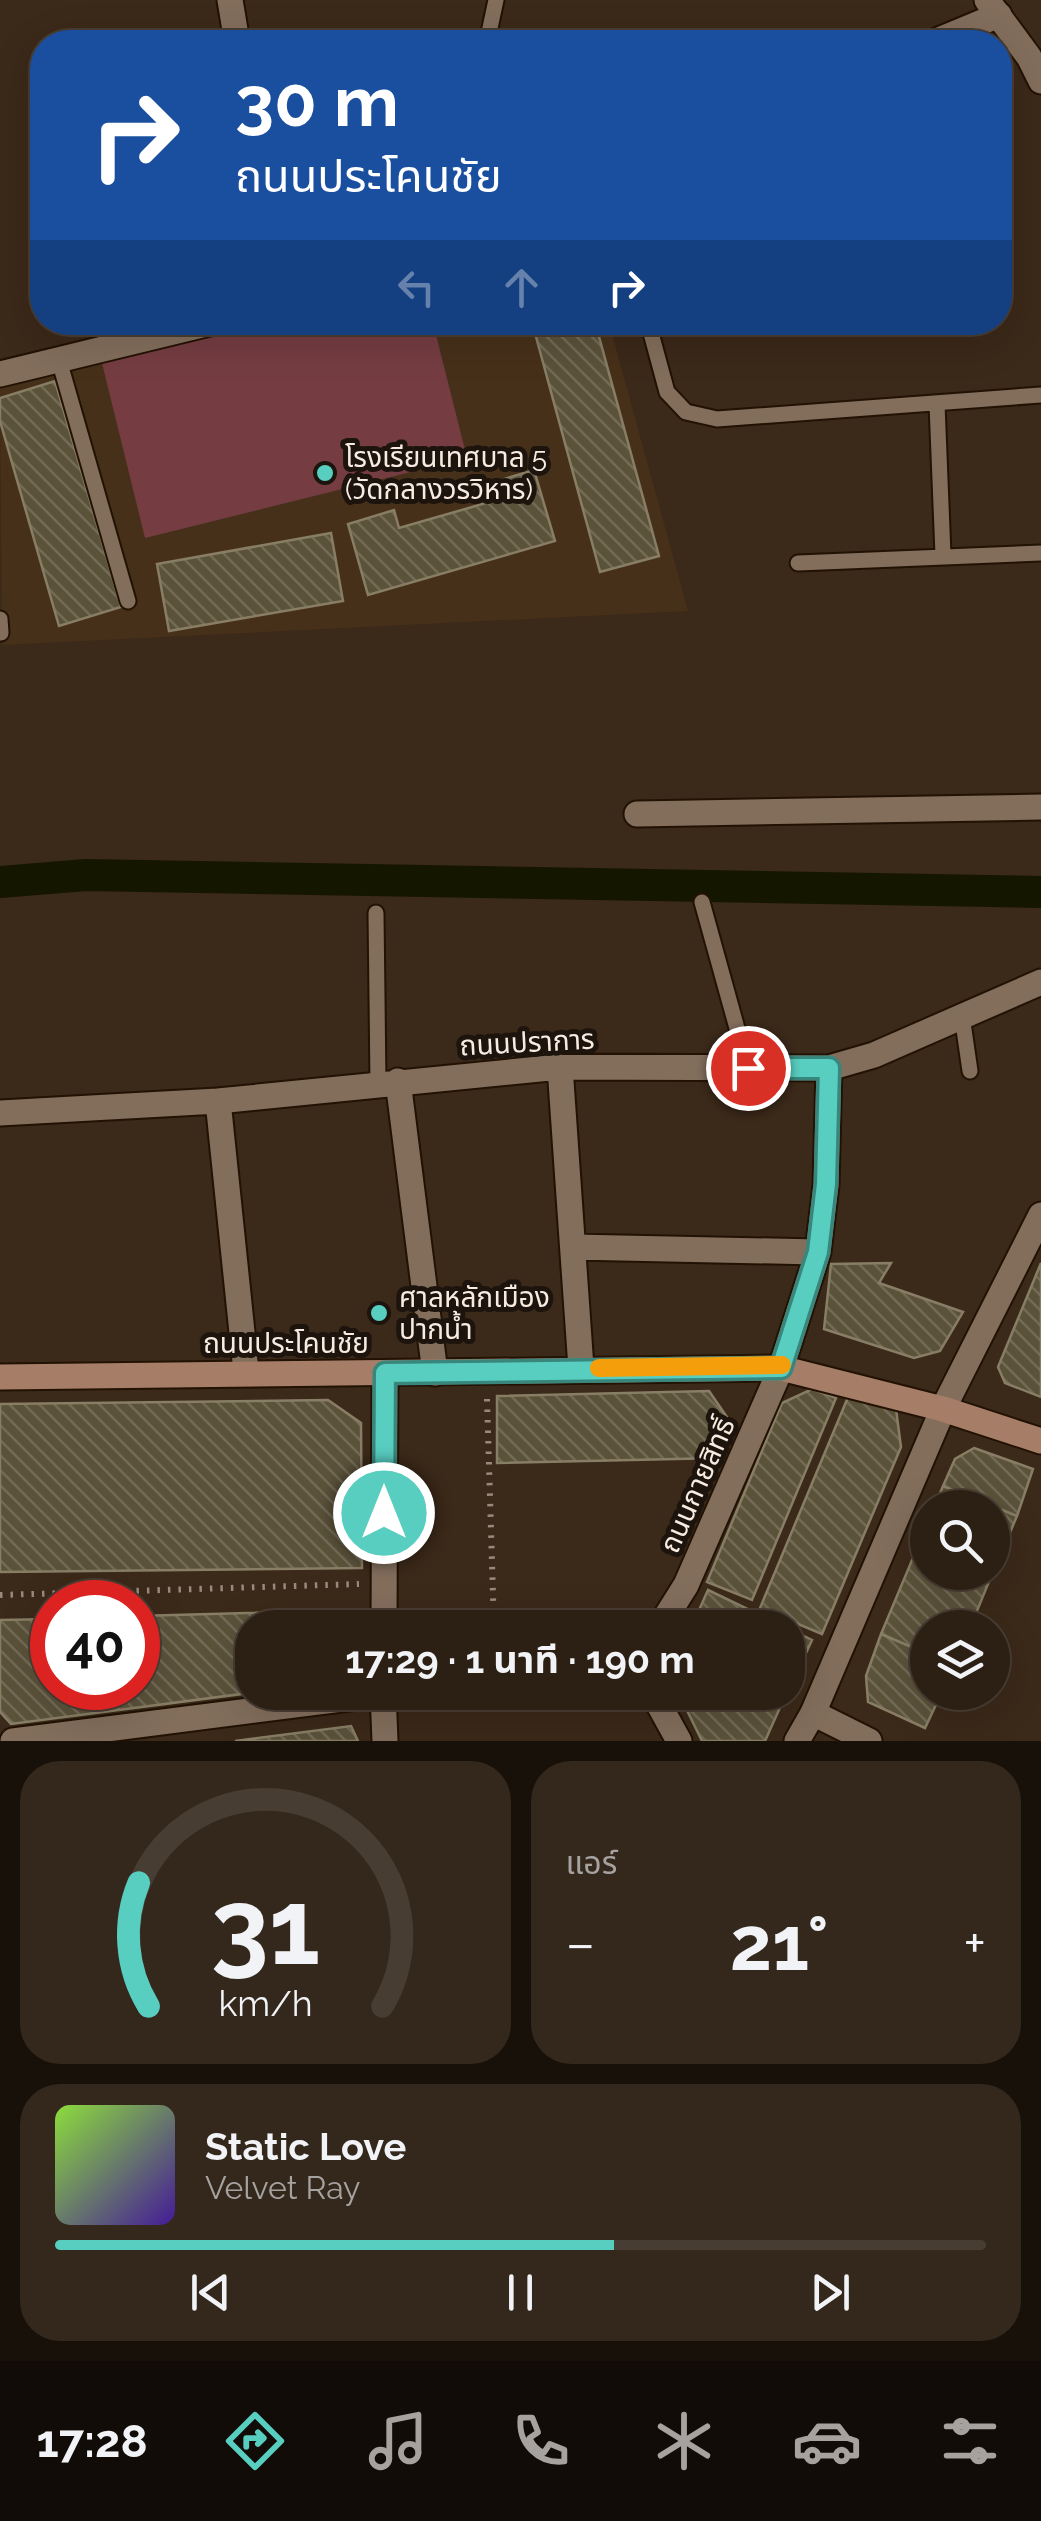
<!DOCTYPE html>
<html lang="th">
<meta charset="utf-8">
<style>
:root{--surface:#2c1f13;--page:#34271c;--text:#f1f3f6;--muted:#a6a2a0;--line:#483d33;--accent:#58cec0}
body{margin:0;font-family:Raleway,"Noto Sans Thai",sans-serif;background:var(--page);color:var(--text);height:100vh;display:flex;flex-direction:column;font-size:38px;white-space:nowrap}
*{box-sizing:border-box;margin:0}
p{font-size:32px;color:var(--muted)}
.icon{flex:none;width:55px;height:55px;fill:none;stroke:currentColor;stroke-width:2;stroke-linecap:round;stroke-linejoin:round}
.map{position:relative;height:1741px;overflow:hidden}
.drawer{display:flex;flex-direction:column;gap:20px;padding:20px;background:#18110a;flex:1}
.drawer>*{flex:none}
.banner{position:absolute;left:30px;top:30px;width:982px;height:305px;border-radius:40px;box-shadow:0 10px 40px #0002,0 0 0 2px var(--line);background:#1a4fa0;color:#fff;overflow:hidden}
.buttons{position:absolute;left:910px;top:1490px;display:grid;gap:20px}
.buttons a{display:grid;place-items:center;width:100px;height:100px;border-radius:50%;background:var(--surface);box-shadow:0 10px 40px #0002,0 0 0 2px var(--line);font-size:50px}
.speed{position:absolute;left:30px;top:1580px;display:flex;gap:20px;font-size:50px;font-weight:700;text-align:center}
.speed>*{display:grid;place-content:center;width:130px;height:130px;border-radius:50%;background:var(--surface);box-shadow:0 10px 40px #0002,0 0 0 2px var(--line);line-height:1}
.speed .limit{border:15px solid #d22;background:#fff;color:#111}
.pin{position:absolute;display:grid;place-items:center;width:85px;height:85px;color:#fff;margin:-42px;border:5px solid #fff;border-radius:50%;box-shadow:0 2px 10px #0007}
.me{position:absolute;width:110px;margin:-55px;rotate:0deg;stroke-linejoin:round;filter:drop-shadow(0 0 8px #0008)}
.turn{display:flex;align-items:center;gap:35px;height:210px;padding:0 40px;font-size:45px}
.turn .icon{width:130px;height:130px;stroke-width:2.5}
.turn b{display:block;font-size:70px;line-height:85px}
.lanes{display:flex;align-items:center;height:95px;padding:0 40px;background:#0003;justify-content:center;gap:50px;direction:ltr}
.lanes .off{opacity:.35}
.big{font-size:75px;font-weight:700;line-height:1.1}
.drawer .tile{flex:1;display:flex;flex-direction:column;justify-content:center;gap:15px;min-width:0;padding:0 35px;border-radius:40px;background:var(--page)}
.drawer .dial{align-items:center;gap:0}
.dial svg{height:260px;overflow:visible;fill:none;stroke:var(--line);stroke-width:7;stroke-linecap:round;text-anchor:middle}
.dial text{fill:var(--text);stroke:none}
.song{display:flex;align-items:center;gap:30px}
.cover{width:120px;height:120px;border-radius:15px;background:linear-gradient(135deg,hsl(90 70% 55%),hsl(260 70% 35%))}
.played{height:10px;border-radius:5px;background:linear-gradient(90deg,var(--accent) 60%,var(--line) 60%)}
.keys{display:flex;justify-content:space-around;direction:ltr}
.heat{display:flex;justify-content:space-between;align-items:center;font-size:55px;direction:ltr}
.drawer .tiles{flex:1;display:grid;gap:20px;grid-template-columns:1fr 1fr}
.tile:last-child{grid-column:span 2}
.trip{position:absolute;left:235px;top:1610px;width:570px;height:100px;border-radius:40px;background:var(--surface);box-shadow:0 10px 40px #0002,0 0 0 2px var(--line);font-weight:700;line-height:100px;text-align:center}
.dock{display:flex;height:160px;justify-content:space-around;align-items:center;background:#120c08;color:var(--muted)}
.dock .icon{width:70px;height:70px}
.dock .on{color:var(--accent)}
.dock b{font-size:45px;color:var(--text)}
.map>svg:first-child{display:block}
.built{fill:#47301a}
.pitch{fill:#753d42}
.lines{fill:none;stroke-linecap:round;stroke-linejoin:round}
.canal{stroke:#151600;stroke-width:32}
.building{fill:url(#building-back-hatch);stroke:#887e65;stroke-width:2.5}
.service-casing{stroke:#221203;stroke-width:19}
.minor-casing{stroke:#221203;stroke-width:29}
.tertiary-casing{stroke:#221203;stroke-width:29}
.secondary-casing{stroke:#221203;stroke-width:29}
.path{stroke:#998a7d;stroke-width:6;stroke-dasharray:2.5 8;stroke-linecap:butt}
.service{stroke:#836e5c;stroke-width:15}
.minor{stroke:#836e5c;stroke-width:25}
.tertiary{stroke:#836e5c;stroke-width:25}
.secondary{stroke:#a67e68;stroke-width:25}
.route-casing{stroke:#39867d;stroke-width:25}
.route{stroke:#58cec0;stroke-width:18}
.slow{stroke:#f59e0b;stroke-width:18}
.poi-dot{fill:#58cec0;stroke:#1c140d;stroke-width:4}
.labels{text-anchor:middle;stroke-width:10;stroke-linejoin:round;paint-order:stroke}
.poi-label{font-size:28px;fill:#f8ece2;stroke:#1c140d;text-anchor:start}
.street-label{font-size:28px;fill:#f8ece2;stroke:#1c140d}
</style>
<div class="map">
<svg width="1041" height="1741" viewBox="0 0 1041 1741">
<defs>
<pattern id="building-back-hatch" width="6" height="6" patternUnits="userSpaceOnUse" patternTransform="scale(2.5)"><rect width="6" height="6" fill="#5b523a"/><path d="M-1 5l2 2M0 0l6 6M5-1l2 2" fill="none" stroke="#736b56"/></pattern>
</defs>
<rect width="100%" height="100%" fill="#3b2919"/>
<path class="built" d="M 245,323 L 609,323 L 688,611 L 2,645 L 0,387 Z"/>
<path class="pitch" d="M 264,323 L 433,323 L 467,458 L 145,538 L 102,363 Z"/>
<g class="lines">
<path class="canal" d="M 0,882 L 86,875 L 1041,892"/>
</g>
<path class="building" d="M 532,322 L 595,322 L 659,556 L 600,572 Z
M 55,381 L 121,607 L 59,626 L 0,421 L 0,398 Z
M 534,470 L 555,541 L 368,595 L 348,524 L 394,510 L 399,528 L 493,501 L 488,484 Z
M 331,533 L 343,601 L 169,631 L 157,564 Z
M 891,1263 L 879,1283 L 963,1312 L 940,1351 L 914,1358 L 824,1329 L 831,1264 Z
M 1041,1263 L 1041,1397 L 1005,1383 L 998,1367 Z
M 812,1389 L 836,1398 L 752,1600 L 707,1582 L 782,1403 Z
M 851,1390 L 896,1409 L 901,1447 L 822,1634 L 760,1608 Z
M 709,1391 L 731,1423 L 720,1458 L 497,1463 L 497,1396 Z
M 328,1400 L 361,1423 L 362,1568 L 0,1572 L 0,1404 Z
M 974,1448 L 1033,1469 L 1017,1516 L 943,1486 L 955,1459 Z
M 943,1486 L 1017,1516 L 988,1584 L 962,1572 L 992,1572 L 992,1508 L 934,1508 Z
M 915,1553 L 928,1558 L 928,1572 L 962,1572 L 988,1584 L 970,1628 L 928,1628 L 928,1654 L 881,1634 Z
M 708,1590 L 787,1628 L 691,1628 Z
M 359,1610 L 359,1628 L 252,1628 L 252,1692 L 257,1692 L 11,1724 L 0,1712 L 0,1620 L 52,1619 L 52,1688 L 138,1688 L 138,1616 Z
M 788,1628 L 812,1640 L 788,1692 Z
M 881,1634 L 928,1654 L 928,1692 L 942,1692 L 925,1728 L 868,1702 L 866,1676 Z
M 678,1692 L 787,1692 L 765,1741 L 702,1741 Z
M 351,1726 L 358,1741 L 235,1741 Z"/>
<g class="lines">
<defs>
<path id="service" d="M 487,42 L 496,0
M 648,322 L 667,392 L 686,412 L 717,419 L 1041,395
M 59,360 L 128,601
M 937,404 L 943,555
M 798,563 L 1041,553
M 0,619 L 1,633
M 702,902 L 748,1068
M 376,913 L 378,1083
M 962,1016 L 970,1071"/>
<path id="minor" d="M 230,0 L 237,42
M 934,42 L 999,15
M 0,374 L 214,322
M 637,814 L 1041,807
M 560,1067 L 581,1368
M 398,1081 L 435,1373
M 218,1101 L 246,1371
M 0,1113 L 218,1101 L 560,1067 L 829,1068 L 874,1055 L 1041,982
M 573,1247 L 818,1252
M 659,1628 L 686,1585 L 781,1368 L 818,1252 L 826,1185 L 829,1068
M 652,1692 L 679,1741
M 813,1713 L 869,1741
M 13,1741 L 397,1692"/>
<path id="tertiary" d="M 987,0 L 1029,57 L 1041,81
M 384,1628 L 385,1373
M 383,1692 L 385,1741
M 797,1741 L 813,1713 L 943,1409 L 1041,1215"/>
<path id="secondary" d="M 0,1377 L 781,1368 L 943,1409 L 1041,1441"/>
</defs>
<use href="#service" class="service-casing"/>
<use href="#minor" class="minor-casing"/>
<use href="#tertiary" class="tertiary-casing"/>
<use href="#secondary" class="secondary-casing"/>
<path class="path" d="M 487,1399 L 494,1628
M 0,1595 L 359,1584"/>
<use href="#service" class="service"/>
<use href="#minor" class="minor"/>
<use href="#tertiary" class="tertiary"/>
<use href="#secondary" class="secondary"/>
</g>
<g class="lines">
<defs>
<path id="route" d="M 384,1513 L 385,1373 L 781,1368 L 818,1252 L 826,1184 L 829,1068 L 748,1068"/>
</defs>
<use href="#route" class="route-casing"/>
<use href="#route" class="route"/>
<path class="slow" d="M 599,1368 L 782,1365"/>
</g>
<g class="poi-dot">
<circle cx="325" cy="473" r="10"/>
<circle cx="379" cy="1313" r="10"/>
</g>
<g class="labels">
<g class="poi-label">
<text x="345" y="467">โรงเรียนเทศบาล 5<tspan x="345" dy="32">(วัดกลางวรวิหาร)</tspan></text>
<text x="399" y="1307">ศาลหลักเมือง<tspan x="399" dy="32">ปากน้ำ</tspan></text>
</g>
<g class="street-label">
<text transform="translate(527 1042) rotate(-3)" y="10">ถนนปราการ</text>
<text x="286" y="1353">ถนนประโคนชัย</text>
<text transform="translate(697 1485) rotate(-66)" y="10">ถนนกายสิทธิ์</text>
</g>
</g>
</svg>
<div class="buttons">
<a><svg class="icon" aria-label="search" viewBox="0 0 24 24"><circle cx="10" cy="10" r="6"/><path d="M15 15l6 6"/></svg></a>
<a><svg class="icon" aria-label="layers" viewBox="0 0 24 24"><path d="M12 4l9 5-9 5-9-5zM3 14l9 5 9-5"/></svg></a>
</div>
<div class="speed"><div class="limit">40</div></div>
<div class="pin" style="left:748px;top:1068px;background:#d93025"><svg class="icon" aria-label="arrive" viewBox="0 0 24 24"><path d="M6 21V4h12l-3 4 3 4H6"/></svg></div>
<svg class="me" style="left:384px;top:1513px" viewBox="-20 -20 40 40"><circle r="17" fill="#58cec0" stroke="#fff" stroke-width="3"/><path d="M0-11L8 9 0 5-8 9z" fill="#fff"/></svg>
<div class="trip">17:29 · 1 นาที · 190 m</div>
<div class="banner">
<div class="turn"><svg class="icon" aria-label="right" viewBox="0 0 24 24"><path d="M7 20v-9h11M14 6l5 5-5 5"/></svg><div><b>30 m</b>ถนนประโคนชัย</div></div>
<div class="lanes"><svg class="icon off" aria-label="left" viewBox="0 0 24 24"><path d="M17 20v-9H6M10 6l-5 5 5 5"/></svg><svg class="icon off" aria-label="ahead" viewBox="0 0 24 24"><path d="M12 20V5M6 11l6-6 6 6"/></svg><svg class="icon" aria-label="right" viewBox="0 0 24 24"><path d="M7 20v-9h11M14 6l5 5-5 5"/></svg></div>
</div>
</div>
<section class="drawer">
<div class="tiles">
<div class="tile dial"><svg viewBox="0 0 100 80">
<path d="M14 69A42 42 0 1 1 86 69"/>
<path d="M14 69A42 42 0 0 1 11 31" stroke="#58cec0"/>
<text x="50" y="56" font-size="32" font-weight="700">31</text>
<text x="50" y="72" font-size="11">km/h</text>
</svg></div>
<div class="tile"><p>แอร์</p>
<div class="heat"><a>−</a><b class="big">21°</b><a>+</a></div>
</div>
<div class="tile">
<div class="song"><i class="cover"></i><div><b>Static Love</b><p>Velvet Ray</p></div></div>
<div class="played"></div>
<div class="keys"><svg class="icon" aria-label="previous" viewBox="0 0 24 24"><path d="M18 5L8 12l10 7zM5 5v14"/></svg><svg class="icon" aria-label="pause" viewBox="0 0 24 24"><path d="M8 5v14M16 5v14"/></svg><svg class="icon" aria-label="next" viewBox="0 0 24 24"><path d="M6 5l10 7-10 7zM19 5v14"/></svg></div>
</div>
</div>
</section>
<nav class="dock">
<b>17:28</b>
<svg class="icon on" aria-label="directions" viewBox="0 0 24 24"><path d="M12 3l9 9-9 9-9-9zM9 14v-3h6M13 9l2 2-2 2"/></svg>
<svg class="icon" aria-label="music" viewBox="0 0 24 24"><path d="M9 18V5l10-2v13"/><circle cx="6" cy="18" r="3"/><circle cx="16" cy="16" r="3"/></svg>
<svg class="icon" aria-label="phone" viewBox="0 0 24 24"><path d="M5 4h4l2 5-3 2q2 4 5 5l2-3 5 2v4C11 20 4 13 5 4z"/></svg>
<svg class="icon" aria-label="climate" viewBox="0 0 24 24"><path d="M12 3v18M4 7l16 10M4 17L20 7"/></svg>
<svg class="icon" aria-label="car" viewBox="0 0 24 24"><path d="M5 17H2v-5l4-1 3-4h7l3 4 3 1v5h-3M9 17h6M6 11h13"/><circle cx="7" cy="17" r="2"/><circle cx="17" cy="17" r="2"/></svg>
<svg class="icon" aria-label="filters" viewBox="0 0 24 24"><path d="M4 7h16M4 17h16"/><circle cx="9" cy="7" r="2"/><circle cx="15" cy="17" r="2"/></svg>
</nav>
